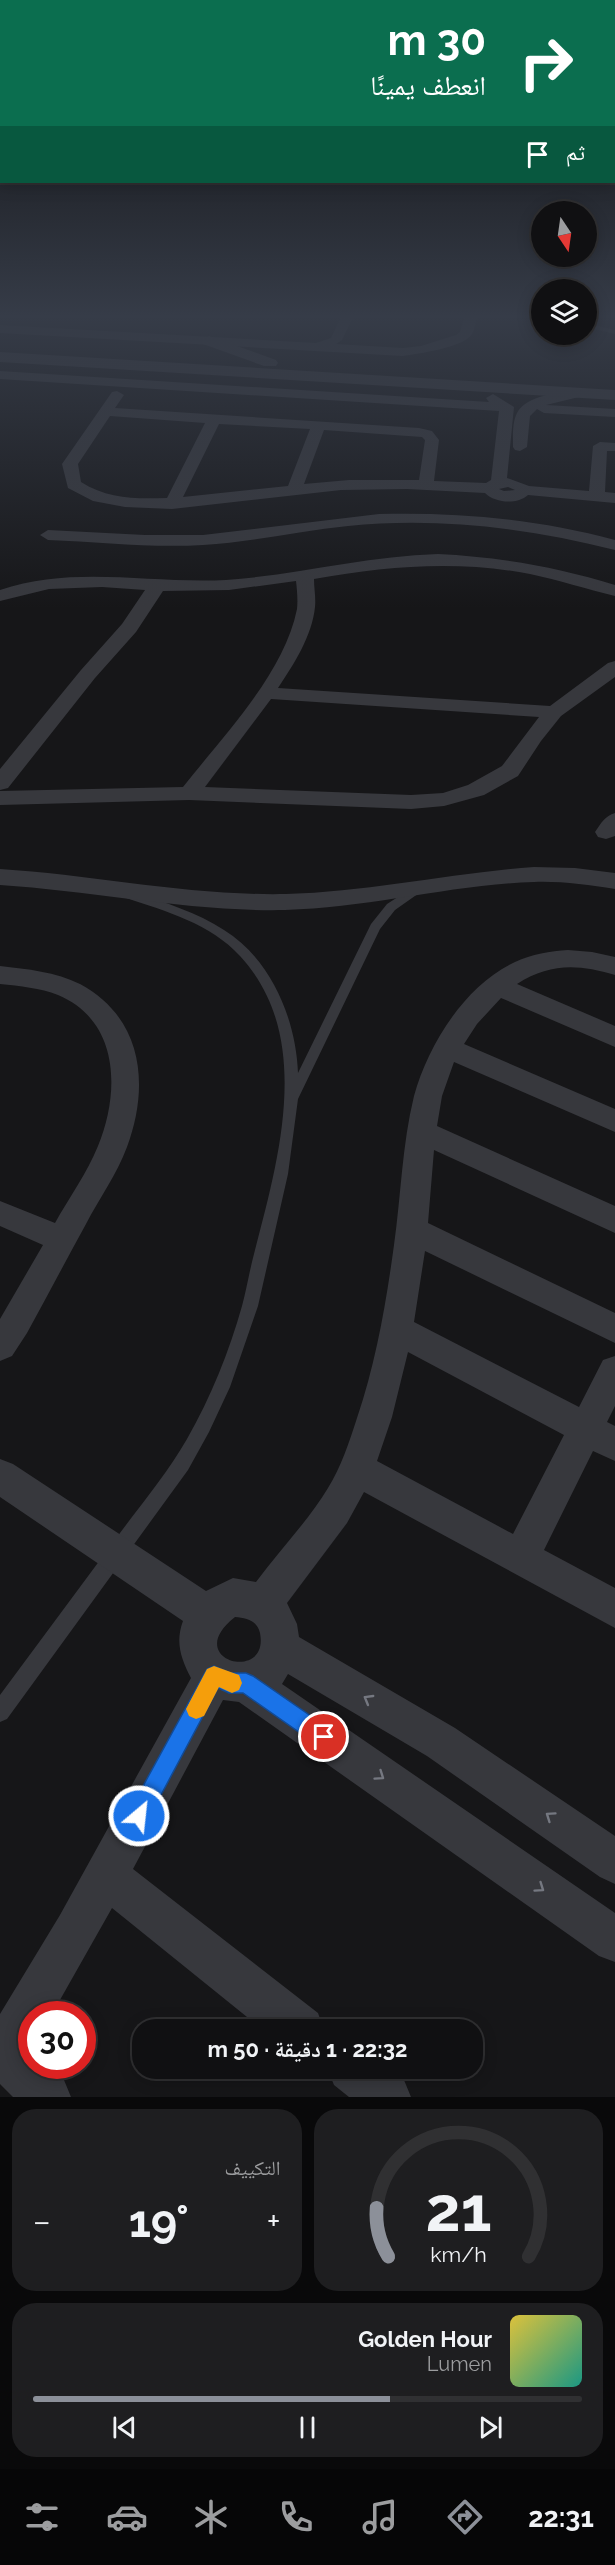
<!DOCTYPE html>
<html lang="ar">
<meta charset="utf-8">
<style>
:root{--surface:#101012;--page:#1e1e20;--text:#f1f3f6;--muted:#9c9d9f;--line:#303032;--accent:#8c9099}
body{margin:0;font-family:Raleway,"Noto Naskh Arabic",sans-serif;background:var(--page);color:var(--text);direction:rtl;height:100vh;display:flex;flex-direction:column;font-size:22px;white-space:nowrap}
*{box-sizing:border-box;margin:0}
p{font-size:20px;color:var(--muted)}
.icon{flex:none;width:33px;height:33px;fill:none;stroke:currentColor;stroke-width:2;stroke-linecap:round;stroke-linejoin:round}
.map{position:relative;height:2097px;overflow:hidden;direction:ltr}
.panel{display:flex;flex-direction:column;gap:12px;padding:12px;background:#09090a;flex:1}
.panel>*{flex:none}
.top-card{position:absolute;left:0px;top:0px;width:615px;height:183px;box-shadow:0 3px 15px #0003,0 0 0 2px var(--line);direction:rtl;background:#0b6e4f;color:#fff;overflow:hidden}
.needle{width:39px;rotate:167deg}
.tools{position:absolute;left:531px;top:201px;display:grid;gap:12px}
.tools a{display:grid;place-items:center;width:66px;height:66px;border-radius:50%;background:var(--surface);box-shadow:0 3px 15px #0003,0 0 0 2px var(--line);font-size:30px}
.speed{position:absolute;left:18px;top:2001px;display:flex;gap:12px;font-size:30px;font-weight:700;text-align:center}
.speed>*{display:grid;place-content:center;width:78px;height:78px;border-radius:50%;background:var(--surface);box-shadow:0 3px 15px #0003,0 0 0 2px var(--line);line-height:1}
.speed .limit{border:9px solid #d22;background:#fff;color:#111}
.pin{position:absolute;display:grid;place-items:center;width:51px;height:51px;color:#fff;margin:-26px;border:3px solid #fff;border-radius:50%;box-shadow:0 2px 6px #0007}
.me{position:absolute;width:66px;margin:-33px;rotate:28deg;stroke-linejoin:round;filter:drop-shadow(0 0 4px #0008)}
.turn{display:flex;align-items:center;gap:21px;height:126px;padding:0 30px;font-size:27px}
.turn .icon{width:78px;height:78px;stroke-width:2.5}
.turn b{display:block;font-size:42px;line-height:51px}
.then{display:flex;align-items:center;height:57px;padding:0 30px;background:#0003;gap:12px;font-size:22px}
.big{font-size:45px;font-weight:700;line-height:1.1}
.panel .tile{flex:1;display:flex;flex-direction:column;justify-content:center;gap:9px;min-width:0;padding:0 21px;border-radius:24px;background:var(--page)}
.panel .dial{align-items:center;gap:0}
.dial svg{height:156px;overflow:visible;fill:none;stroke:var(--line);stroke-width:7;stroke-linecap:round;text-anchor:middle}
.dial text{fill:var(--text);stroke:none}
.song{display:flex;align-items:center;gap:18px}
.cover{width:72px;height:72px;border-radius:9px;background:linear-gradient(135deg,hsl(50 70% 55%),hsl(170 70% 35%))}
.played{height:6px;border-radius:3px;background:linear-gradient(90deg,var(--accent) 65%,var(--line) 65%)}
.keys{display:flex;justify-content:space-around;direction:ltr}
.heat{display:flex;justify-content:space-between;align-items:center;font-size:33px;direction:ltr}
.panel .tiles{flex:1;display:grid;gap:12px;grid-template-columns:1fr 1fr}
.tile:last-child{grid-column:span 2}
.trip{position:absolute;left:132px;top:2019px;width:351px;height:60px;border-radius:24px;background:var(--surface);box-shadow:0 3px 15px #0003,0 0 0 2px var(--line);font-weight:700;line-height:60px;text-align:center;direction:rtl}
.dock{display:flex;height:96px;justify-content:space-around;align-items:center;background:#060607;color:var(--muted)}
.dock .icon{width:42px;height:42px}
.dock .on{color:var(--accent)}
.dock b{font-size:27px;color:var(--text)}
.map>svg:first-child{display:block}
.lines{fill:none;stroke-linecap:round;stroke-linejoin:round}
.service{fill:#37383d;fill-rule:evenodd}
.minor{fill:#37383d;fill-rule:evenodd}
.tertiary{fill:#37383d;fill-rule:evenodd}
.oneway{stroke:#757881}
.route{fill:#1a73e8;stroke:#114b97;stroke-width:1.5}
.slow{fill:#f59e0b}
</style>
<div class="map">
<svg width="615" height="2097" viewBox="0 0 615 2097">
<rect width="100%" height="100%" fill="#161618"/>
<g class="lines">
<path class="service" d="M 586,323 L 615,330 L 615,334 L 586,327 Z
M 418,884 L 424,888 L 422,891 L 395,910 L 380,929 L 298,1099 L 288,1174 L 258,1306 L 230,1387 L 209,1432 L 188,1470 L 7,1719 L 0,1722 L 0,1695 C 40,1641 80,1587 120,1533 C 143,1502 168,1472 187,1439 C 211,1397 229,1352 242,1306 C 247,1287 250,1268 255,1250 C 279,1157 314,1036 240,956 C 211,924 166,911 126,898 L 124,895 L 126,892 L 134,892 C 165,903 197,912 224,930 C 271,959 296,1019 298,1073 L 371,924 L 387,904 Z"/>
<path class="minor" d="M 342,315 L 354,315 L 342,340 L 336,344 L 403,348 L 421,346 L 456,335 L 460,332 L 465,315 L 477,315 C 476,321 475,329 472,334 C 465,347 417,354 403,356 L 0,333 L 0,325 L 316,343 L 331,338 Z
M 0,371 L 489,402 L 486,398 L 493,394 L 514,407 L 507,478 L 529,486 L 589,491 L 593,446 L 600,442 L 615,443 L 615,451 L 607,451 L 605,492 L 615,493 L 615,503 L 528,495 C 517,505 495,503 485,493 L 407,489 L 341,490 L 172,509 L 125,507 L 93,501 L 68,488 L 62,464 L 112,392 L 117,391 L 124,395 L 115,408 L 419,428 L 432,431 L 439,440 L 434,481 L 486,483 L 491,480 L 499,411 L 0,379 ZM 110,416 L 205,423 L 167,498 C 135,499 108,499 81,482 L 78,464 ZM 219,424 L 310,429 L 288,486 L 183,497 ZM 324,430 L 422,437 L 425,440 L 419,480 L 349,480 L 304,484 ZM 508,487 L 515,490 L 504,491 L 499,489 Z
M 578,389 L 583,390 L 585,393 L 583,396 L 546,405 L 615,409 L 615,417 L 544,413 L 537,409 L 530,416 L 527,447 L 520,451 L 515,450 L 513,447 C 513,436 512,423 517,413 C 526,395 560,393 578,389 Z
M 379,514 C 459,512 537,519 615,540 L 615,550 C 528,528 438,517 348,526 C 300,531 252,542 203,545 C 151,548 100,542 48,540 L 40,535 L 48,530 L 145,535 L 203,535 Z
M 438,554 C 499,557 557,567 615,585 L 615,596 C 586,589 559,580 530,574 C 457,560 387,566 314,579 C 314,588 316,598 315,607 C 312,636 294,664 278,688 L 550,706 L 608,663 L 615,661 L 615,677 L 561,716 L 541,741 L 518,776 L 484,795 L 444,806 L 411,809 L 189,800 L 0,805 L 0,791 L 183,787 C 223,736 284,674 297,609 C 298,600 297,590 296,581 L 229,590 L 163,591 L 136,632 L 95,678 L 8,788 L 0,790 L 0,769 L 81,670 L 122,624 L 145,590 L 102,587 L 49,589 L 0,601 L 0,590 C 74,565 150,584 226,580 C 297,575 366,556 438,554 ZM 271,699 L 539,717 L 502,766 L 468,785 L 443,793 L 411,795 L 205,787 Z
M 615,813 L 615,836 L 606,839 L 598,837 L 595,832 C 601,823 605,816 615,813 Z
M 534,867 L 575,868 L 615,873 L 615,889 C 588,885 561,881 534,882 C 450,885 369,908 285,910 C 190,912 95,891 0,885 L 0,869 C 95,875 190,896 286,894 C 369,892 451,873 534,867 Z
M 568,950 L 592,952 L 615,957 L 615,975 C 578,964 550,963 517,984 L 615,1026 L 615,1047 L 501,998 L 477,1024 L 464,1044 L 615,1109 L 615,1132 L 454,1062 L 442,1096 L 437,1126 L 615,1206 L 615,1233 L 434,1150 L 428,1223 L 615,1313 L 615,1343 L 425,1251 L 414,1322 L 579,1407 L 603,1360 L 615,1356 L 615,1406 L 607,1422 L 615,1426 L 615,1461 L 593,1451 L 544,1550 L 615,1588 L 615,1628 L 364,1492 L 347,1523 L 287,1603 L 297,1624 L 299,1637 L 455,1728 L 615,1836 L 615,1884 L 600,1877 L 427,1756 L 288,1674 L 282,1684 L 615,1913 L 615,1962 L 599,1956 L 239,1702 L 223,1700 L 133,1869 L 318,2013 L 324,2030 L 263,2030 L 112,1908 L 52,2014 L 32,2014 L 32,2066 L 49,2066 L 64,2080 L 71,2097 L 13,2097 L 0,2084 L 0,2014 L 60,1915 L 191,1678 C 181,1659 175,1642 183,1621 L 0,1497 L 0,1459 L 13,1464 L 206,1591 L 233,1578 L 256,1582 C 279,1551 308,1521 328,1488 C 341,1467 349,1443 357,1418 C 376,1362 386,1304 394,1245 C 401,1196 402,1145 414,1096 C 428,1045 465,985 515,962 C 532,954 550,951 568,950 ZM 408,1352 L 564,1435 L 513,1534 L 377,1461 L 392,1417 ZM 235,1617 C 246,1618 257,1620 260,1633 C 270,1684 180,1660 235,1617 Z
M 0,966 C 27,969 56,972 80,984 C 143,1018 150,1085 127,1147 C 117,1174 99,1199 86,1224 C 66,1260 47,1297 27,1333 L 12,1356 L 0,1361 L 0,1319 L 43,1245 L 0,1226 L 0,1201 L 55,1223 C 69,1198 87,1173 98,1146 C 120,1093 120,1021 58,995 C 40,988 20,986 0,984 Z
M 327,2068 L 389,2068 L 404,2080 L 411,2097 L 349,2097 L 334,2085 Z"/>
<path class="tertiary" d="M 209,336 L 276,360 L 278,363 L 276,366 L 264,366 L 203,344 L 201,341 Z
M 0,352 L 615,390 L 615,400 L 0,362 Z"/>
</g>
<defs><path id="oneway-chevron" d="M-2-3.5L2.5 0L-2 3.5" fill="none" stroke-width="1.6" stroke-linecap="round" stroke-linejoin="round" transform="scale(1.5)"/></defs>
<g class="oneway">
<use href="#oneway-chevron" transform="translate(368 1699) rotate(-150)"/>
<use href="#oneway-chevron" transform="translate(380 1776) rotate(35)"/>
<use href="#oneway-chevron" transform="translate(550 1816) rotate(-145)"/>
<use href="#oneway-chevron" transform="translate(540 1888) rotate(35)"/>
</g>
<linearGradient id="sky" x2="0" y2="1"><stop stop-color="#0c0c0d"/><stop offset="0.52" stop-color="#363c48"/><stop offset="1" stop-color="#363c48" stop-opacity="0"/></linearGradient>
<rect width="615" height="608" fill="url(#sky)"/>
<path class="route" d="M 214,1666 L 230,1673 L 246,1673 L 253,1676 L 331,1730 L 334,1737 L 331,1744 L 324,1747 L 316,1744 L 243,1693 L 229,1693 L 218,1688 L 146,1823 L 139,1826 L 131,1823 L 128,1816 L 131,1808 L 207,1669 Z"/>
<path class="slow" d="M 214,1666 L 239,1675 L 242,1683 L 239,1690 L 232,1693 L 219,1687 L 204,1716 L 196,1719 L 189,1716 L 186,1709 L 207,1669 Z"/>
</svg>
<div class="tools">
<a><svg class="needle" viewBox="-14 -14 28 28"><path d="M0-13l5 13h-10z" fill="#e53935"/><path d="M0 13l5-13h-10z" fill="#9c9d9f"/></svg></a>
<a><svg class="icon" aria-label="layers" viewBox="0 0 24 24"><path d="M12 4l9 5-9 5-9-5zM3 14l9 5 9-5"/></svg></a>
</div>
<div class="speed"><div class="limit">30</div></div>
<div class="pin" style="left:324px;top:1737px;background:#d93025"><svg class="icon" aria-label="arrive" viewBox="0 0 24 24"><path d="M6 21V4h12l-3 4 3 4H6"/></svg></div>
<svg class="me" style="left:139px;top:1816px" viewBox="-20 -20 40 40"><circle r="17" fill="#1a73e8" stroke="#fff" stroke-width="3"/><path d="M0-11L8 9 0 5-8 9z" fill="#fff"/></svg>
<div class="trip">22:32 · 1 دقيقة · 50 m</div>
<div class="top-card">
<div class="turn"><svg class="icon" aria-label="right" viewBox="0 0 24 24"><path d="M7 20v-9h11M14 6l5 5-5 5"/></svg><div><b>30 m</b>انعطف يمينًا</div></div>
<div class="then">ثم<svg class="icon" aria-label="arrive" viewBox="0 0 24 24"><path d="M6 21V4h12l-3 4 3 4H6"/></svg></div>
</div>
</div>
<section class="panel">
<div class="tiles">
<div class="tile dial"><svg viewBox="0 0 100 80">
<path d="M14 69A42 42 0 1 1 86 69"/>
<path d="M14 69A42 42 0 0 1 8 44" stroke="#8c9099"/>
<text x="50" y="56" font-size="32" font-weight="700">21</text>
<text x="50" y="72" font-size="11">km/h</text>
</svg></div>
<div class="tile"><p>التكييف</p>
<div class="heat"><a>−</a><b class="big">19°</b><a>+</a></div>
</div>
<div class="tile">
<div class="song"><i class="cover"></i><div><b>Golden Hour</b><p>Lumen</p></div></div>
<div class="played"></div>
<div class="keys"><svg class="icon" aria-label="previous" viewBox="0 0 24 24"><path d="M18 5L8 12l10 7zM5 5v14"/></svg><svg class="icon" aria-label="pause" viewBox="0 0 24 24"><path d="M8 5v14M16 5v14"/></svg><svg class="icon" aria-label="next" viewBox="0 0 24 24"><path d="M6 5l10 7-10 7zM19 5v14"/></svg></div>
</div>
</div>
</section>
<nav class="dock">
<b>22:31</b>
<svg class="icon on" aria-label="directions" viewBox="0 0 24 24"><path d="M12 3l9 9-9 9-9-9zM9 14v-3h6M13 9l2 2-2 2"/></svg>
<svg class="icon" aria-label="music" viewBox="0 0 24 24"><path d="M9 18V5l10-2v13"/><circle cx="6" cy="18" r="3"/><circle cx="16" cy="16" r="3"/></svg>
<svg class="icon" aria-label="phone" viewBox="0 0 24 24"><path d="M5 4h4l2 5-3 2q2 4 5 5l2-3 5 2v4C11 20 4 13 5 4z"/></svg>
<svg class="icon" aria-label="climate" viewBox="0 0 24 24"><path d="M12 3v18M4 7l16 10M4 17L20 7"/></svg>
<svg class="icon" aria-label="car" viewBox="0 0 24 24"><path d="M5 17H2v-5l4-1 3-4h7l3 4 3 1v5h-3M9 17h6M6 11h13"/><circle cx="7" cy="17" r="2"/><circle cx="17" cy="17" r="2"/></svg>
<svg class="icon" aria-label="filters" viewBox="0 0 24 24"><path d="M4 7h16M4 17h16"/><circle cx="9" cy="7" r="2"/><circle cx="15" cy="17" r="2"/></svg>
</nav>
